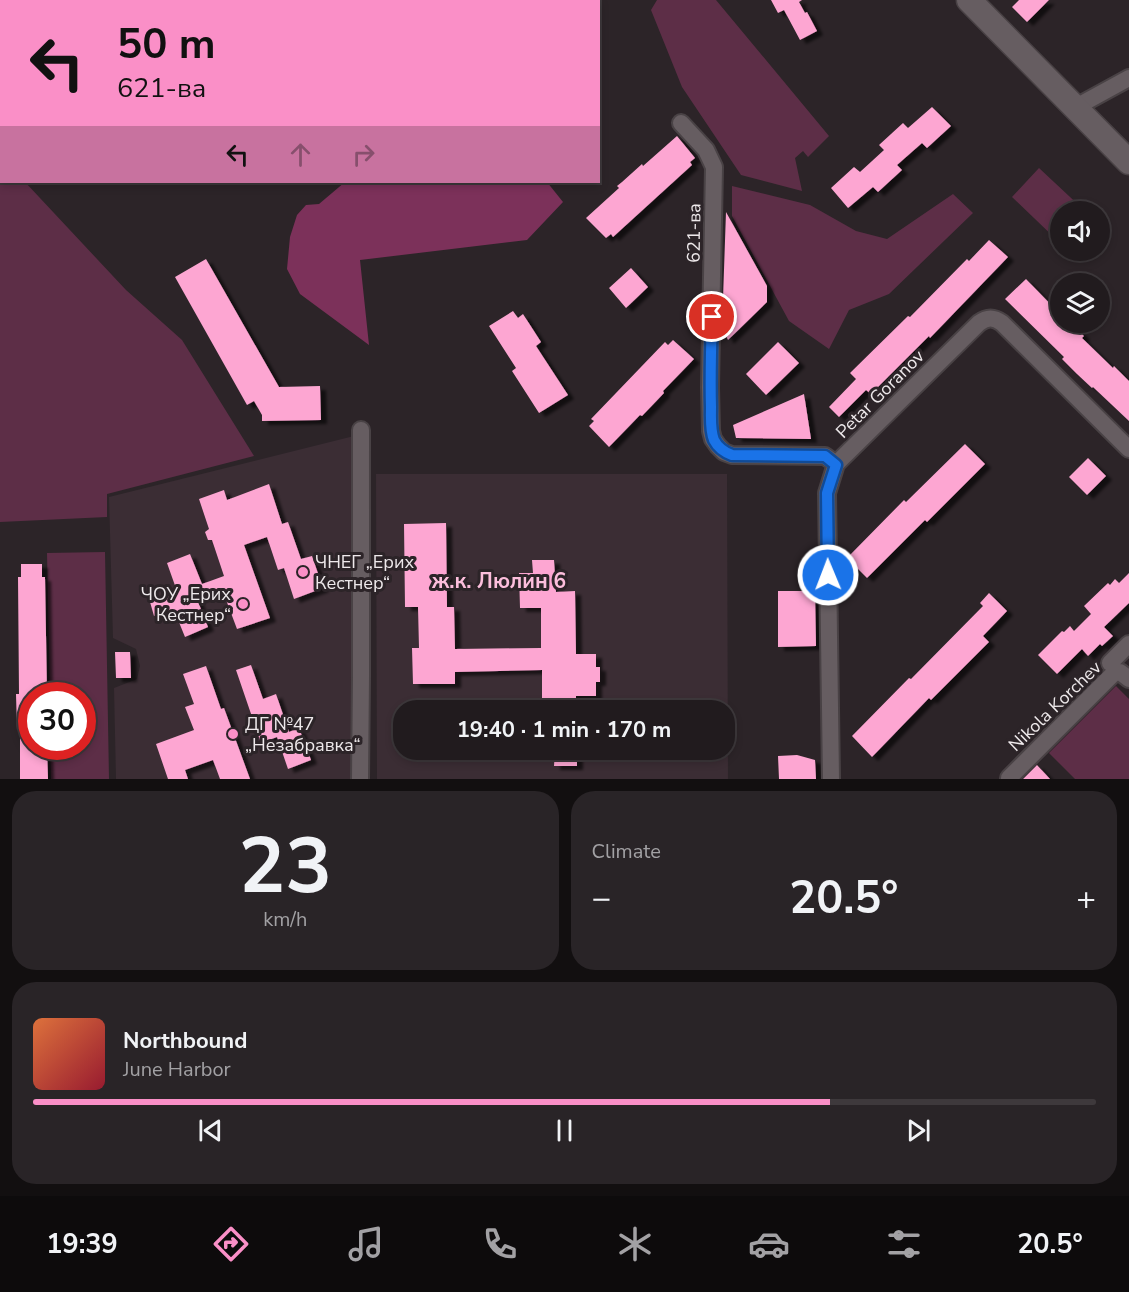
<!DOCTYPE html>
<meta charset="utf-8">
<style>
:root{--surface:#211b1e;--page:#292427;--text:#f1f3f6;--muted:#a2a1a4;--line:#3e393c;--accent:#fa8fc7}
body{margin:0;font-family:"Nunito Sans",sans-serif;background:var(--page);color:var(--text);height:100vh;display:flex;flex-direction:column;font-size:22px;white-space:nowrap}
*{box-sizing:border-box;margin:0}
p{font-size:20px;color:var(--muted)}
.icon{flex:none;width:33px;height:33px;fill:none;stroke:currentColor;stroke-width:2;stroke-linecap:round;stroke-linejoin:round}
.map{position:relative;height:779px;overflow:hidden}
.panel{display:flex;flex-direction:column;gap:12px;padding:12px;background:#120f10;flex:1}
.panel>*{flex:none}
.banner{position:absolute;left:0px;top:0px;width:600px;height:183px;box-shadow:0 3px 9px #0003,0 0 0 2px var(--line);background:#fa8fc7;color:#111;overflow:hidden}
.tools{position:absolute;left:1050px;top:201px;display:grid;gap:12px}
.tools a{display:grid;place-items:center;width:60px;height:60px;border-radius:50%;background:var(--surface);box-shadow:0 3px 9px #0003,0 0 0 2px var(--line);font-size:30px}
.speed{position:absolute;left:18px;top:682px;display:flex;gap:12px;font-size:30px;font-weight:700;text-align:center}
.speed>*{display:grid;place-content:center;width:78px;height:78px;border-radius:50%;background:var(--surface);box-shadow:0 3px 9px #0003,0 0 0 2px var(--line);line-height:1}
.speed .limit{border:9px solid #d22;background:#fff;color:#111}
.pin{position:absolute;display:grid;place-items:center;width:51px;height:51px;color:#fff;margin:-26px;border:3px solid #fff;border-radius:50%;box-shadow:0 2px 6px #0007}
.me{position:absolute;width:66px;margin:-33px;rotate:359deg;stroke-linejoin:round;filter:drop-shadow(0 0 4px #0008)}
.turn{display:flex;align-items:center;gap:21px;height:126px;padding:0 18px;font-size:27px}
.turn .icon{width:78px;height:78px;stroke-width:2.5}
.turn b{display:block;font-size:42px;line-height:51px}
.lanes{display:flex;align-items:center;height:57px;padding:0 18px;background:#0003;justify-content:center;gap:30px;direction:ltr}
.lanes .off{opacity:.35}
.big{font-size:45px;font-weight:700;line-height:1.1}
.panel .card{flex:1;display:flex;flex-direction:column;justify-content:center;gap:9px;min-width:0;padding:0 21px;border-radius:24px;background:var(--page)}
.panel .dial{align-items:center;gap:0}
.dial b{font-size:78px;line-height:1}
.song{display:flex;align-items:center;gap:18px}
.cover{width:72px;height:72px;border-radius:9px;background:linear-gradient(135deg,hsl(20 70% 55%),hsl(350 70% 35%))}
.played{height:6px;border-radius:3px;background:linear-gradient(90deg,var(--accent) 75%,var(--line) 75%)}
.keys{display:flex;justify-content:space-around;direction:ltr}
.heat{display:flex;justify-content:space-between;align-items:center;font-size:33px;direction:ltr}
.panel .tiles{flex:1;display:grid;gap:12px;grid-template-columns:1fr 1fr}
.card:last-child{grid-column:span 2}
.trip{position:absolute;left:393px;top:700px;width:342px;height:60px;border-radius:24px;background:var(--surface);box-shadow:0 3px 9px #0003,0 0 0 2px var(--line);font-weight:700;line-height:60px;text-align:center}
.tabs{display:flex;height:96px;justify-content:space-around;align-items:center;background:#0d0b0c;color:var(--muted)}
.tabs .icon{width:42px;height:42px}
.tabs .current{color:var(--accent)}
.tabs b{font-size:27px;color:var(--text)}
.map>svg:first-child{display:block}
.built{fill:#3b2d34;fill-rule:evenodd}
.green{fill:#5d2e47}
.forest{fill:#7c315a}
.building{fill:#fda6d2;filter:url(#shadow)}
.lines{fill:none;stroke-linecap:round;stroke-linejoin:round}
.minor-casing{stroke:#494245;stroke-width:20}
.secondary-casing{stroke:#494245;stroke-width:27}
.minor{stroke:#665d61;stroke-width:16}
.secondary{stroke:#665d61;stroke-width:24}
.route-casing{stroke:#114b97;stroke-width:15}
.route{stroke:#1a73e8;stroke-width:10}
.poi-dot{fill:#fa8fc7;stroke:#2c2428;stroke-width:2}
.labels{text-anchor:middle;stroke-width:6;stroke-linejoin:round;paint-order:stroke}
.street-label{font-size:18px;fill:#eee9eb;stroke:#2c2428}
.poi-label{font-size:18px;fill:#eee9eb;stroke:#2c2428;text-anchor:start}
.quarter-label{font-size:21px;font-weight:bold;fill:#fcbedc;stroke:#2c2428}
</style>
<div class="map">
<svg width="1129" height="779" viewBox="0 0 1129 779">
<defs>
<filter id="shadow"><feDropShadow dx="6" dy="4" stdDeviation="1.5" flood-color="#0009"/></filter>
</defs>
<rect width="100%" height="100%" fill="#2c2428"/>
<path class="built" d="M 354,436 L 351,779 L 116,779 L 114,688 L 137,679 L 140,666 L 136,649 L 113,638 L 109,497 Z
M 376,474 L 727,474 L 728,779 L 377,779 ZM 404,711 L 724,711 L 724,750 L 404,750 Z"/>
<path class="green" d="M 657,0 L 716,0 L 829,136 L 808,157 L 803,151 L 795,158 L 802,191 L 741,175 L 682,87 L 651,10 Z
M 0,155 L 1,156 L 2,182 L 25,182 L 126,290 L 182,340 L 254,456 L 107,494 L 107,517 L 0,522 Z
M 1039,168 L 1085,211 L 1060,212 L 1060,243 L 1012,197 Z
M 732,186 L 810,205 L 856,231 L 887,239 L 953,194 L 973,213 L 889,294 L 849,310 L 829,349 L 789,321 L 732,216 Z
M 105,552 L 109,779 L 51,779 L 50,747 L 82,747 L 82,696 L 50,696 L 47,553 Z
M 1116,686 L 1129,699 L 1129,779 L 1075,779 L 1049,753 Z"/>
<path class="forest" d="M 345,182 L 547,182 L 563,202 L 527,240 L 360,260 L 369,345 L 300,294 L 287,269 L 290,237 L 297,215 L 306,205 L 319,204 Z"/>
<path class="building" d="M 771,0 L 802,0 L 799,2 L 805,13 L 807,12 L 817,31 L 800,40 L 784,10 L 778,13 Z
M 1019,0 L 1049,0 L 1027,22 L 1012,7 Z
M 932,107 L 951,126 L 927,148 L 922,143 L 897,165 L 902,170 L 878,192 L 873,187 L 848,208 L 831,188 L 854,167 L 860,172 L 884,150 L 879,145 L 903,123 L 908,128 Z
M 677,136 L 695,158 L 690,162 L 692,165 L 613,237 L 611,234 L 606,238 L 586,218 L 619,188 L 617,186 L 622,182 L 642,164 L 643,166 Z
M 726,212 L 767,286 L 767,302 L 728,340 L 722,328 Z
M 989,240 L 1008,257 L 930,338 L 929,336 L 871,394 L 866,390 L 839,417 L 829,407 L 856,379 L 850,373 L 908,316 L 910,317 L 967,259 L 969,261 Z
M 206,259 L 279,387 L 320,386 L 321,420 L 262,421 L 262,415 L 254,401 L 247,405 L 175,277 Z
M 631,268 L 648,287 L 626,308 L 609,288 Z
M 1026,279 L 1060,314 L 1060,322 L 1070,322 L 1084,336 L 1082,338 L 1113,368 L 1114,366 L 1129,381 L 1129,421 L 1093,387 L 1092,388 L 1077,374 L 1062,359 L 1064,357 L 1005,299 Z
M 513,311 L 518,318 L 523,314 L 541,342 L 536,346 L 568,395 L 539,413 L 512,371 L 516,368 L 489,326 Z
M 673,340 L 694,359 L 663,391 L 664,393 L 642,416 L 640,415 L 609,447 L 589,426 L 594,421 L 591,419 L 665,342 L 668,345 Z
M 778,342 L 799,363 L 766,395 L 746,374 Z
M 804,394 L 811,439 L 736,438 L 733,425 Z
M 965,444 L 985,464 L 927,522 L 925,520 L 867,578 L 847,558 L 904,500 L 906,502 Z
M 1088,458 L 1106,476 L 1087,495 L 1069,477 Z
M 269,484 L 282,524 L 288,522 L 301,559 L 312,556 L 323,588 L 294,599 L 284,568 L 278,570 L 267,537 L 244,545 L 270,618 L 237,629 L 222,589 L 197,599 L 208,627 L 185,637 L 174,610 L 154,616 L 150,602 L 178,594 L 167,563 L 190,554 L 202,584 L 224,576 L 212,540 L 208,540 L 205,532 L 209,529 L 199,499 L 224,490 L 227,500 Z
M 446,523 L 447,607 L 454,607 L 455,649 L 541,648 L 541,608 L 520,608 L 519,573 L 533,573 L 532,560 L 554,560 L 556,592 L 575,591 L 576,654 L 596,654 L 596,667 L 600,667 L 600,682 L 596,682 L 596,696 L 576,696 L 576,711 L 542,711 L 542,670 L 455,672 L 455,684 L 413,684 L 412,648 L 419,648 L 418,607 L 405,607 L 404,524 Z
M 21,564 L 42,564 L 42,577 L 45,577 L 47,693 L 44,694 L 44,696 L 32,696 L 32,747 L 47,747 L 48,779 L 20,779 L 20,730 L 17,730 L 16,694 L 19,694 L 18,577 L 21,577 Z
M 1129,573 L 1129,603 L 1104,627 L 1113,636 L 1102,646 L 1100,644 L 1088,656 L 1082,649 L 1057,674 L 1038,655 L 1062,631 L 1064,632 L 1070,626 L 1074,631 L 1091,614 L 1084,606 L 1108,583 L 1110,585 L 1115,579 L 1119,583 Z
M 778,591 L 815,591 L 816,646 L 778,647 Z
M 989,593 L 1007,611 L 983,636 L 989,642 L 931,700 L 929,698 L 872,757 L 852,736 L 909,678 L 911,679 L 983,606 L 980,603 Z
M 115,652 L 130,652 L 131,678 L 116,678 Z
M 251,665 L 263,699 L 276,694 L 289,732 L 299,728 L 311,760 L 288,769 L 277,737 L 261,743 L 236,670 Z
M 206,666 L 221,709 L 224,708 L 250,779 L 220,779 L 213,760 L 185,770 L 188,779 L 168,779 L 156,744 L 194,730 L 185,707 L 194,704 L 183,674 Z
M 555,750 L 577,750 L 577,766 L 554,766 Z
M 797,755 L 815,760 L 816,779 L 779,779 L 778,756 Z
M 1037,765 L 1050,779 L 1023,779 Z"/>
<g class="lines">
<defs>
<path id="minor" d="M 233,0 L 235,2
M 1076,107 L 1129,78
M 681,123 L 706,150 L 714,167 L 710,387 L 711,431 L 713,439 L 718,446 L 724,452 L 732,455 L 825,456 L 836,464
M 1110,663 L 1129,644
M 1009,778 L 1114,673 L 1120,672 L 1129,679
M 360,779 L 361,677 L 361,430
M 831,779 L 827,493 L 836,464 L 979,323 C 987,317 994,317 1002,323 L 1129,449"/>
<path id="secondary" d="M 969,0 L 1129,162"/>
</defs>
<use href="#minor" class="minor-casing"/>
<use href="#secondary" class="secondary-casing"/>
<use href="#minor" class="minor"/>
<use href="#secondary" class="secondary"/>
</g>
<g class="lines">
<defs>
<path id="route" d="M 712,317 C 711,347 710,377 711,407 C 711,418 710,430 714,440 C 718,448 724,452 732,455 L 825,456 L 836,465 L 827,493 L 828,575"/>
</defs>
<use href="#route" class="route-casing"/>
<use href="#route" class="route"/>
</g>
<g class="poi-dot">
<circle cx="303" cy="572" r="6"/>
<circle cx="243" cy="604" r="6"/>
<circle cx="233" cy="734" r="6"/>
</g>
<g class="labels">
<g class="street-label">
<text transform="translate(694 233) rotate(-89)" y="6">621-ва</text>
<text transform="translate(880 394) rotate(-45)" y="6">Petar Goranov</text>
<text transform="translate(1055 706) rotate(-44)" y="6">Nikola Korchev</text>
</g>
<g class="poi-label">
<text x="315" y="568">ЧНЕГ „Ерих<tspan x="315" dy="21">Кестнер“</tspan></text>
<text x="231" y="600" text-anchor="end">ЧОУ „Ерих<tspan x="231" dy="21">Кестнер“</tspan></text>
<text x="245" y="730">ДГ №47<tspan x="245" dy="21">„Незабравка“</tspan></text>
</g>
<g class="quarter-label">
<text x="499" y="588">ж.к. Люлин 6</text>
</g>
</g>
</svg>
<div class="tools">
<a><svg class="icon" aria-label="sound" viewBox="0 0 24 24"><path d="M4 9h4l5-4v14l-5-4H4zM17 9q2 3 0 6"/></svg></a>
<a><svg class="icon" aria-label="layers" viewBox="0 0 24 24"><path d="M12 4l9 5-9 5-9-5zM3 14l9 5 9-5"/></svg></a>
</div>
<div class="speed"><div class="limit">30</div></div>
<div class="pin" style="left:712px;top:317px;background:#d93025"><svg class="icon" aria-label="arrive" viewBox="0 0 24 24"><path d="M6 21V4h12l-3 4 3 4H6"/></svg></div>
<svg class="me" style="left:828px;top:575px" viewBox="-20 -20 40 40"><circle r="17" fill="#1a73e8" stroke="#fff" stroke-width="3"/><path d="M0-11L8 9 0 5-8 9z" fill="#fff"/></svg>
<div class="trip">19:40 · 1 min · 170 m</div>
<div class="banner">
<div class="turn"><svg class="icon" aria-label="left" viewBox="0 0 24 24"><path d="M17 20v-9H6M10 6l-5 5 5 5"/></svg><div><b>50 m</b>621-ва</div></div>
<div class="lanes"><svg class="icon" aria-label="left" viewBox="0 0 24 24"><path d="M17 20v-9H6M10 6l-5 5 5 5"/></svg><svg class="icon off" aria-label="ahead" viewBox="0 0 24 24"><path d="M12 20V5M6 11l6-6 6 6"/></svg><svg class="icon off" aria-label="right" viewBox="0 0 24 24"><path d="M7 20v-9h11M14 6l5 5-5 5"/></svg></div>
</div>
</div>
<section class="panel">
<div class="tiles">
<div class="card dial"><b>23</b><p>km/h</p></div>
<div class="card"><p>Climate</p>
<div class="heat"><a>−</a><b class="big">20.5°</b><a>+</a></div>
</div>
<div class="card">
<div class="song"><i class="cover"></i><div><b>Northbound</b><p>June Harbor</p></div></div>
<div class="played"></div>
<div class="keys"><svg class="icon" aria-label="previous" viewBox="0 0 24 24"><path d="M18 5L8 12l10 7zM5 5v14"/></svg><svg class="icon" aria-label="pause" viewBox="0 0 24 24"><path d="M8 5v14M16 5v14"/></svg><svg class="icon" aria-label="next" viewBox="0 0 24 24"><path d="M6 5l10 7-10 7zM19 5v14"/></svg></div>
</div>
</div>
</section>
<nav class="tabs">
<b>19:39</b>
<svg class="icon current" aria-label="directions" viewBox="0 0 24 24"><path d="M12 3l9 9-9 9-9-9zM9 14v-3h6M13 9l2 2-2 2"/></svg>
<svg class="icon" aria-label="music" viewBox="0 0 24 24"><path d="M9 18V5l10-2v13"/><circle cx="6" cy="18" r="3"/><circle cx="16" cy="16" r="3"/></svg>
<svg class="icon" aria-label="phone" viewBox="0 0 24 24"><path d="M5 4h4l2 5-3 2q2 4 5 5l2-3 5 2v4C11 20 4 13 5 4z"/></svg>
<svg class="icon" aria-label="climate" viewBox="0 0 24 24"><path d="M12 3v18M4 7l16 10M4 17L20 7"/></svg>
<svg class="icon" aria-label="car" viewBox="0 0 24 24"><path d="M5 17H2v-5l4-1 3-4h7l3 4 3 1v5h-3M9 17h6M6 11h13"/><circle cx="7" cy="17" r="2"/><circle cx="17" cy="17" r="2"/></svg>
<svg class="icon" aria-label="filters" viewBox="0 0 24 24"><path d="M4 7h16M4 17h16"/><circle cx="9" cy="7" r="2"/><circle cx="15" cy="17" r="2"/></svg>
<b>20.5°</b>
</nav>
